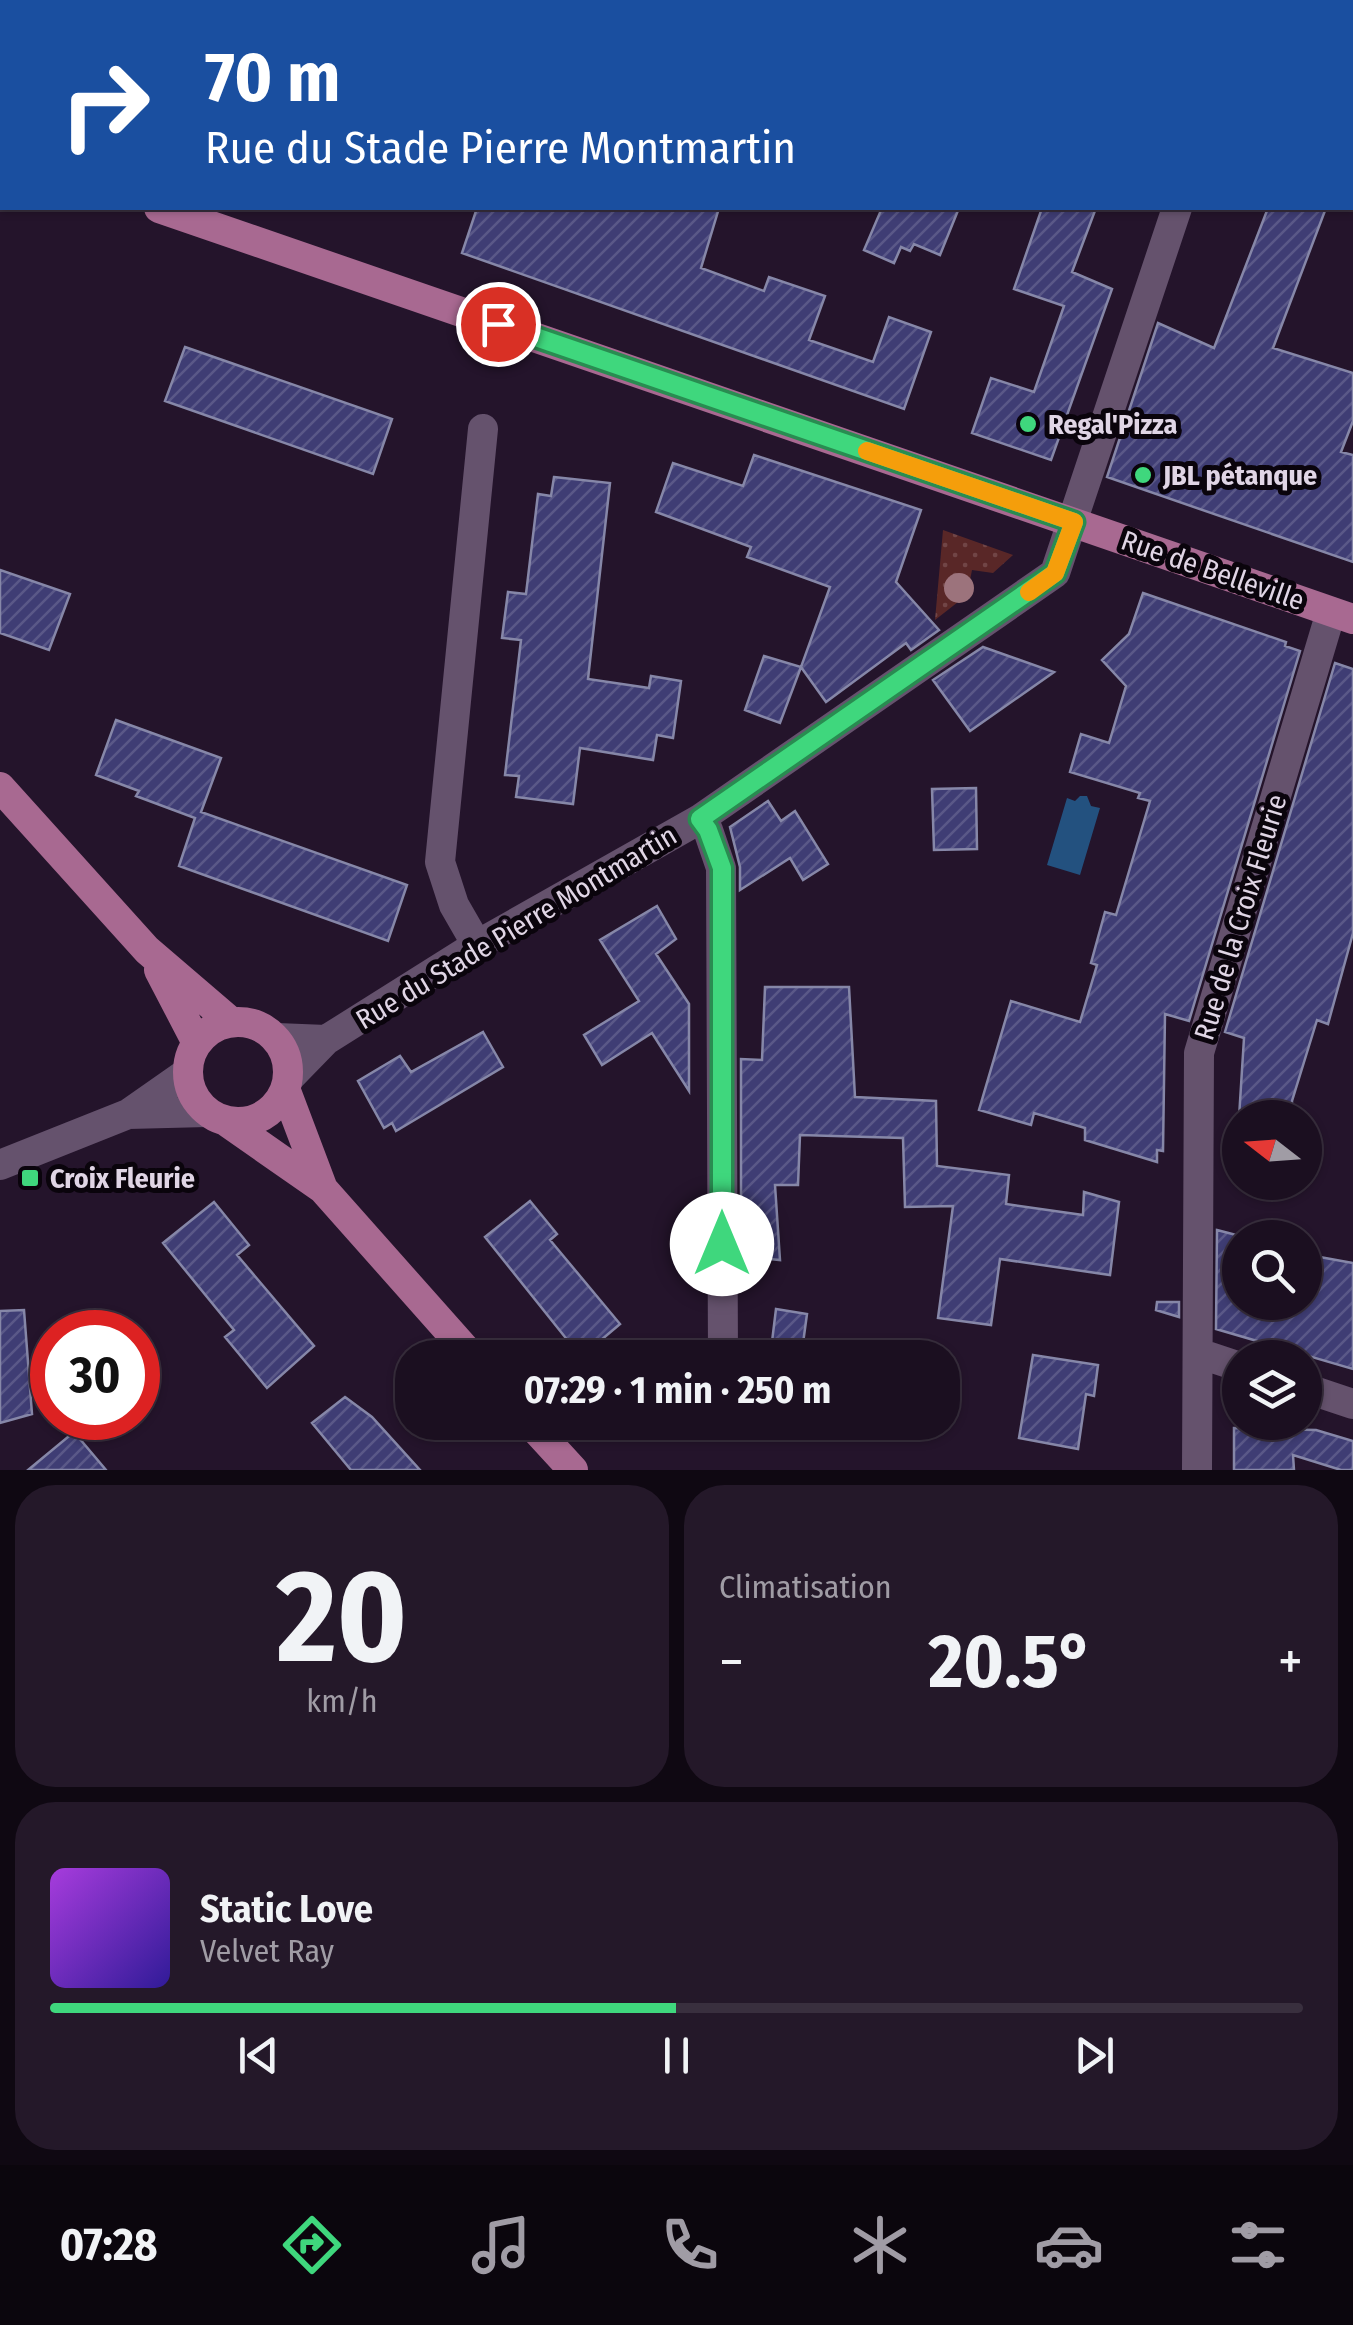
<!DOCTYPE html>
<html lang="fr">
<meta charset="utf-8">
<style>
:root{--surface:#1b0f20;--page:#241829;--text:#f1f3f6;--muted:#a09ca5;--line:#392f3e;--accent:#3fd77d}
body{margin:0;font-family:"Fira Sans Condensed",sans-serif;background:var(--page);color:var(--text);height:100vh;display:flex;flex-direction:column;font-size:38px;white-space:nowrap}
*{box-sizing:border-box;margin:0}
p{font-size:32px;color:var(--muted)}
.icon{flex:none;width:55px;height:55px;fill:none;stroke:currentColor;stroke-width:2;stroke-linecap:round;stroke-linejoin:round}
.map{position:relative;height:1470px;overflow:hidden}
.details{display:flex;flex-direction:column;gap:15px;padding:15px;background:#0f0812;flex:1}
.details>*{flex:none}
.top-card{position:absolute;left:0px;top:0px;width:1355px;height:210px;box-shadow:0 2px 8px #0004,0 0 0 2px var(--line);background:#1a4fa0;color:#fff;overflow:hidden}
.needle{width:65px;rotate:287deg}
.controls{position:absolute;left:1222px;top:1100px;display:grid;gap:20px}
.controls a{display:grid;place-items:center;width:100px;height:100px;border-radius:50%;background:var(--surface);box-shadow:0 2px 8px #0004,0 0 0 2px var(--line);font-size:50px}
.speed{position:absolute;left:30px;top:1310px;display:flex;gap:20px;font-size:50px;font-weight:700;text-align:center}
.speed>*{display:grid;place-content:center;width:130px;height:130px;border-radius:50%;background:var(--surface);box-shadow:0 2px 8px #0004,0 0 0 2px var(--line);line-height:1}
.speed .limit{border:15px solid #d22;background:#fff;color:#111}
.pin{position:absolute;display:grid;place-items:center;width:85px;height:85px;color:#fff;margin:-42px;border:5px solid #fff;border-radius:50%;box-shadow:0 2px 10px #0007}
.me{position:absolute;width:110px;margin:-55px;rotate:0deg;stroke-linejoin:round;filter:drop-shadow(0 0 8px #0008)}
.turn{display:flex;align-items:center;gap:35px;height:210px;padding:0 40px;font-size:45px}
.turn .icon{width:130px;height:130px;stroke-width:2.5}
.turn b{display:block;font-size:70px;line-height:85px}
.big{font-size:75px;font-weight:700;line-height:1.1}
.details .tile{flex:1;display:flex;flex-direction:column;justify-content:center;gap:15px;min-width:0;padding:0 35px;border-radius:40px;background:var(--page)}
.details .dial{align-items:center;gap:0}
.dial b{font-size:130px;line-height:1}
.song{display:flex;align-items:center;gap:30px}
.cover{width:120px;height:120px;border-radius:15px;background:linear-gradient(135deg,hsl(280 70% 55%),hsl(250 70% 35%))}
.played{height:10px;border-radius:5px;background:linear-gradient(90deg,var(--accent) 50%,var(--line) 50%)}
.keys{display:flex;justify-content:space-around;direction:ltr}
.heat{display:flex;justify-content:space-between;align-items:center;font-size:55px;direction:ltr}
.details .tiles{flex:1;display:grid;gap:15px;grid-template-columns:1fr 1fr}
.tile:last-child{grid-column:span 2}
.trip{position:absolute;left:395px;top:1340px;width:565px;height:100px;border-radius:40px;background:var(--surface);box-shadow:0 2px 8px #0004,0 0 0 2px var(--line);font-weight:700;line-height:100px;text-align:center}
.tabs{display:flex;height:160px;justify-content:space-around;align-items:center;background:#0b060d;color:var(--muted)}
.tabs .icon{width:70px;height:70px}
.tabs .current{color:var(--accent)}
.tabs b{font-size:45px;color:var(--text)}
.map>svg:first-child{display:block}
.park{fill:url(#park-dots)}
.water{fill:#23517f}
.building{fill:url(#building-hatch);stroke:#8687a8;stroke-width:2.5}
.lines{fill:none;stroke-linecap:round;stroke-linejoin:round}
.minor{stroke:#65526d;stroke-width:30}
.major{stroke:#a86991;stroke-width:30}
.tree{fill:#9c737c}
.route-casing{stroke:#298c51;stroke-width:25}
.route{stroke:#3fd77d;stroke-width:18}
.slow{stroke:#f59e0b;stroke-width:18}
.poi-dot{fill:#3fd77d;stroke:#0a040c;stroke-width:4}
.labels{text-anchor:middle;stroke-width:10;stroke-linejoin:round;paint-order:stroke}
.poi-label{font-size:28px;font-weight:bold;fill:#e0d5e5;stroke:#0a040c;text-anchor:start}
.street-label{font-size:28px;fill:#e0d5e5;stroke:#0a040c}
</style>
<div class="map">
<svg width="1353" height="1470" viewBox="0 0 1353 1470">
<defs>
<pattern id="park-dots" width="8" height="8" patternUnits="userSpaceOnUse" patternTransform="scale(2.5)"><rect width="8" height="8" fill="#592727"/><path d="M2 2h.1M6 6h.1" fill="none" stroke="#714546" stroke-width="1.8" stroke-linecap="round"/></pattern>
<pattern id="building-hatch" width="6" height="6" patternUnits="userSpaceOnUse" patternTransform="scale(2.5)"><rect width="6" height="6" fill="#3f3d74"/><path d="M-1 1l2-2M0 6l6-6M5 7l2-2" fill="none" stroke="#5a5888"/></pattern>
</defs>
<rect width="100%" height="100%" fill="#24142b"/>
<path class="park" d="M 943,530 L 1013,555 L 993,573 L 972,570 L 967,595 L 935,620 Z"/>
<path class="water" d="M 1080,796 L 1087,796 L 1091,806 L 1100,808 L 1080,875 L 1047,865 L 1067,798 L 1075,801 Z"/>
<path class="building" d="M 477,208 L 719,208 L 701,268 L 764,291 L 769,277 L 825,296 L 809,340 L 873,362 L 889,317 L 931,332 L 904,409 L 462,253 Z
M 882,208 L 959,208 L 940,255 L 914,244 L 910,251 L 901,247 L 894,263 L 864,250 Z
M 1042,208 L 1096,208 L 1072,272 L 1112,289 L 1051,460 L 972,433 L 991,378 L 1034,392 L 1064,306 L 1014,289 Z
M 1268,208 L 1326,208 L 1273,348 L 1353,373 L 1353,421 L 1341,452 L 1353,455 L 1353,562 L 1107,477 L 1158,323 L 1214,348 Z
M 185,347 L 392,419 L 373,474 L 165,401 Z
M 754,455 L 921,510 L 896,582 L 939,630 L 911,650 L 906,643 L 826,702 L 801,667 L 830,587 L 747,557 L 751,547 L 656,512 L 673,463 L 743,486 Z
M 554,477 L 610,483 L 588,679 L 649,688 L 651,676 L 681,681 L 673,738 L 657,735 L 653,760 L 580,748 L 573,804 L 516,797 L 519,776 L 505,775 L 521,640 L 502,638 L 508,592 L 526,594 L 538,494 L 551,496 Z
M 0,570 L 70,594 L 49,650 L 0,633 Z
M 1143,593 L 1286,642 L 1285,646 L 1300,651 L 1189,1021 L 1165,1014 L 1163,1151 L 1157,1150 L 1157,1162 L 1085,1140 L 1085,1128 L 1034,1113 L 1031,1125 L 979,1110 L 1011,1001 L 1080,1022 L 1097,965 L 1091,963 L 1105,912 L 1116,915 L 1150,801 L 1138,798 L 1140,793 L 1070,772 L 1081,734 L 1109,743 L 1126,686 L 1102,660 L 1129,634 Z
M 983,647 L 1054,672 L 970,731 L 933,680 Z
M 764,656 L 801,667 L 780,723 L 745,710 Z
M 1335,663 L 1353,669 L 1353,933 L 1328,1024 L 1317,1020 L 1292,1101 L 1292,1118 L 1239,1118 L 1244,1038 L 1225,1032 Z
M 116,720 L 221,758 L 201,812 L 407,885 L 388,941 L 179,866 L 195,818 L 136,796 L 139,791 L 96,775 Z
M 976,788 L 977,849 L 934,850 L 932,789 Z
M 768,801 L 781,821 L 795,811 L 828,864 L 803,880 L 790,858 L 740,890 L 740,867 L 730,827 Z
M 657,906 L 676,939 L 656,954 L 689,1004 L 689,1091 L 652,1033 L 602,1065 L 584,1035 L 639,1001 L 600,940 Z
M 765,987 L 849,987 L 855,1097 L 936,1101 L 937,1166 L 1009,1175 L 1006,1204 L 1083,1215 L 1084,1192 L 1119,1202 L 1110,1275 L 1000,1259 L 991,1325 L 938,1318 L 953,1206 L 905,1207 L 903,1138 L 800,1135 L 798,1185 L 775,1185 L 780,1260 L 741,1256 L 741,1059 L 762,1060 Z
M 483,1032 L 503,1067 L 396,1131 L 392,1123 L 384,1128 L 358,1081 L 400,1056 L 411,1072 Z
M 530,1201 L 557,1234 L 550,1240 L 620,1324 L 581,1357 L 485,1237 Z
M 214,1202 L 249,1245 L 237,1255 L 314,1346 L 267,1388 L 225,1337 L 234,1330 L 163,1243 Z
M 1217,1230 L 1240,1236 L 1240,1302 L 1305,1302 L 1305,1287 L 1314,1256 L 1353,1263 L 1353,1369 L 1216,1329 Z
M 1157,1302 L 1179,1302 L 1179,1317 L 1156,1310 Z
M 776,1309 L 807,1314 L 801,1358 L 770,1358 Z
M 24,1310 L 32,1414 L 0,1423 L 0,1311 Z
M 1033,1355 L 1098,1365 L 1094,1396 L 1086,1394 L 1078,1449 L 1019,1438 Z
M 345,1397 L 372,1417 L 420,1470 L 351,1470 L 312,1423 Z
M 1234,1428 L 1316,1430 L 1353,1441 L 1353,1470 L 1341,1470 L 1293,1455 L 1294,1470 L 1234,1470 Z
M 74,1432 L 106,1470 L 28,1470 Z"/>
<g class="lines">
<path class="minor" d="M 1135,0 L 1142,2
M 1245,2 L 1246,0
M 700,819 L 708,830 L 721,868 L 723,1358
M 477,945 L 454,905 L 440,862 L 483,429
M 277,1038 L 326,1040
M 289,1078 L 326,1040 L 477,945 L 700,819 L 1055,573 L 1177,208
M 128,1114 L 207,1112
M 0,1165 L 128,1114 L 188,1072
M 1198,1353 L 1240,1367
M 1305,1388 L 1353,1404
M 1197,1470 L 1199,1053 L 1331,612"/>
<path class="major" d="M 0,153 L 2,153
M 159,208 L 1353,619
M 0,787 L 147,950 L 231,1022
M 159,970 L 197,1043
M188 1072a50 50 0 1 1 100 0a50 50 0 1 1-100 0Z
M 286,1091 L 323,1189
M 227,1122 L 323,1189 L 473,1358
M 529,1422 L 573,1470"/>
</g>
<circle class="tree" cx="959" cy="588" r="15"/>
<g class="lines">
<defs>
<path id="route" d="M 498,324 L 1074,522 L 1055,573 L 700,819 L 708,830 L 722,868 L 722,1244"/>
</defs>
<use href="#route" class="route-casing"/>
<use href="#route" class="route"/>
<path class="slow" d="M 867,451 L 1074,522 L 1055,573 L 1029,592"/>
</g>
<g class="poi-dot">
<circle cx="1028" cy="424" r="10"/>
<circle cx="1143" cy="475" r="10"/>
<rect x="20" y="1168" width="20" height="20" rx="5"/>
</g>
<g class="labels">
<g class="poi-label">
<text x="1048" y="434">Regal'Pizza</text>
<text x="1163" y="485">JBL pétanque</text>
<text x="50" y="1188">Croix Fleurie</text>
</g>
<g class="street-label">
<text transform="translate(1213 570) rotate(19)" y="10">Rue de Belleville</text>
<text transform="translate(1240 917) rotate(-73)" y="10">Rue de la Croix Fleurie</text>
<text transform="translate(516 927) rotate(-31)" y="10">Rue du Stade Pierre Montmartin</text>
</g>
</g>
</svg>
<div class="controls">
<a><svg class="needle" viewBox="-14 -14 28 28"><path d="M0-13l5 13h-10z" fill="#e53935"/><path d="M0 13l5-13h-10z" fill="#a09ca5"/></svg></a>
<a><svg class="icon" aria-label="search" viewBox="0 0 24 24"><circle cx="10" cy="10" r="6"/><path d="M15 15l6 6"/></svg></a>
<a><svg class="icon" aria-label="layers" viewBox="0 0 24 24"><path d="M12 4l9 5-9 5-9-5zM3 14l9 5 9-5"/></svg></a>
</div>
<div class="speed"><div class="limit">30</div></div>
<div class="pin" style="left:498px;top:324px;background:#d93025"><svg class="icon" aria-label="arrive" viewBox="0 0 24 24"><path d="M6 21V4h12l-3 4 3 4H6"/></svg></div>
<svg class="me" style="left:722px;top:1244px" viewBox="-20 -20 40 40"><circle r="19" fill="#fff"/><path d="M0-13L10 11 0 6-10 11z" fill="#3fd77d"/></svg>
<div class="trip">07:29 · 1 min · 250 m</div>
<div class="top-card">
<div class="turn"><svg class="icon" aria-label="right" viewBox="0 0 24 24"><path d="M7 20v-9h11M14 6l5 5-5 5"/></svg><div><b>70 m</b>Rue du Stade Pierre Montmartin</div></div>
</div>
</div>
<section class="details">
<div class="tiles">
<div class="tile dial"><b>20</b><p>km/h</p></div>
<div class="tile"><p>Climatisation</p>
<div class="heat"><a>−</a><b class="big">20.5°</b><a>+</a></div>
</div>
<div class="tile">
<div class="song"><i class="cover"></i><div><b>Static Love</b><p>Velvet Ray</p></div></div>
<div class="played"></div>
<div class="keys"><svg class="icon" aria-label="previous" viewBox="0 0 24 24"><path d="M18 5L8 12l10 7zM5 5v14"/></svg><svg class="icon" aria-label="pause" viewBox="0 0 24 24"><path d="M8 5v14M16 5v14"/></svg><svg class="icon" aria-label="next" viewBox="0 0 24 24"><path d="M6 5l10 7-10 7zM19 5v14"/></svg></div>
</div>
</div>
</section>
<nav class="tabs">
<b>07:28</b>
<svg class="icon current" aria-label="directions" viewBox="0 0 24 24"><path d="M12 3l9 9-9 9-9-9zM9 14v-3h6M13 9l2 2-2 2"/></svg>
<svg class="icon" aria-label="music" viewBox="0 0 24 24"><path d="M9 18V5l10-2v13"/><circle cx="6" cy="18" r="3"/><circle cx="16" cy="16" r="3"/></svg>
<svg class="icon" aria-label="phone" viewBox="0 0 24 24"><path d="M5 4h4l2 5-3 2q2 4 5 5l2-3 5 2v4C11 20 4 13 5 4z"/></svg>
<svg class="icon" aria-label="climate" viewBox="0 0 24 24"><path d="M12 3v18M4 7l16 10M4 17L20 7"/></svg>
<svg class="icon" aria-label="car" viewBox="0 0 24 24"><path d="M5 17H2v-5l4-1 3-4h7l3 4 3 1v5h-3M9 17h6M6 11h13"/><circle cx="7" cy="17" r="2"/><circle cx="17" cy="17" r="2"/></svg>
<svg class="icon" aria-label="filters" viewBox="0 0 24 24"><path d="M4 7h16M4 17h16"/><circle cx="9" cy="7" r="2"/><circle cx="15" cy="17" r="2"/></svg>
</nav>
